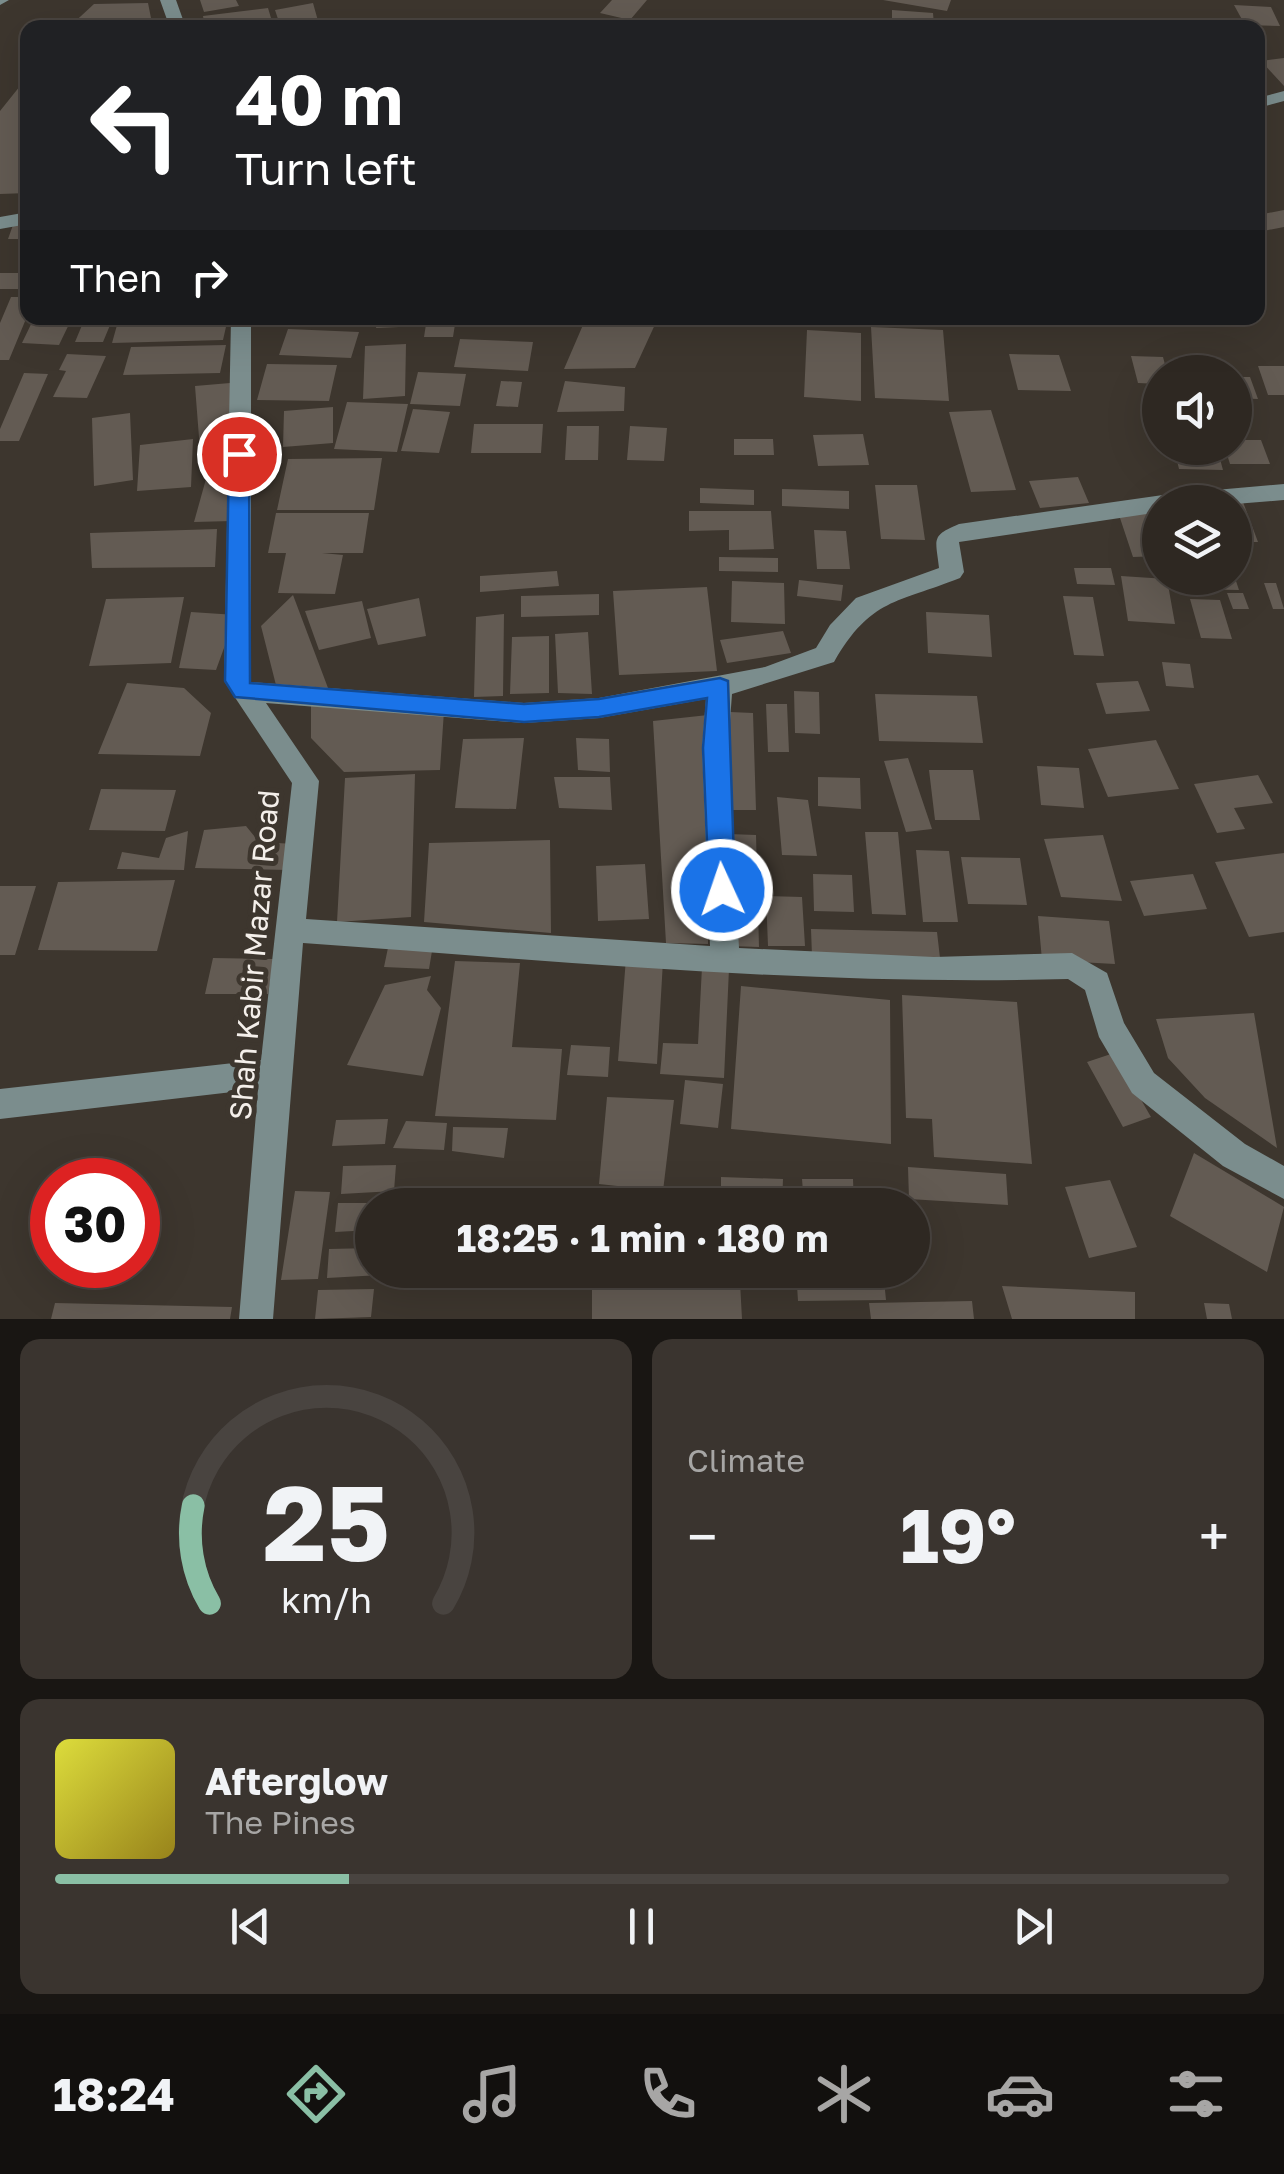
<!DOCTYPE html>
<meta charset="utf-8">
<style>
:root{--surface:#2e2822;--page:#3a342f;--text:#f1f3f6;--muted:#a7a6a5;--line:#494440;--accent:#8abfa5}
body{margin:0;font-family:"Golos Text",sans-serif;background:var(--page);color:var(--text);height:100vh;display:flex;flex-direction:column;font-size:38px;white-space:nowrap}
*{box-sizing:border-box;margin:0}
p{font-size:32px;color:var(--muted)}
.icon{flex:none;width:55px;height:55px;fill:none;stroke:currentColor;stroke-width:2;stroke-linecap:round;stroke-linejoin:round}
.map{position:relative;height:1319px;overflow:hidden}
.details{display:flex;flex-direction:column;gap:20px;padding:20px;background:#191613;flex:1}
.details>*{flex:none}
.banner{position:absolute;left:20px;top:20px;width:1245px;height:305px;border-radius:20px;box-shadow:0 10px 40px #0002,0 0 0 2px var(--line);background:#202124;color:#fff;overflow:hidden}
.controls{position:absolute;left:1142px;top:355px;display:grid;gap:20px}
.controls a{display:grid;place-items:center;width:110px;height:110px;border-radius:50%;background:var(--surface);box-shadow:0 10px 40px #0002,0 0 0 2px var(--line);font-size:50px}
.speed{position:absolute;left:30px;top:1158px;display:flex;gap:20px;font-size:50px;font-weight:700;text-align:center}
.speed>*{display:grid;place-content:center;width:130px;height:130px;border-radius:50%;background:var(--surface);box-shadow:0 10px 40px #0002,0 0 0 2px var(--line);line-height:1}
.speed .limit{border:15px solid #d22;background:#fff;color:#111}
.pin{position:absolute;display:grid;place-items:center;width:85px;height:85px;color:#fff;margin:-42px;border:5px solid #fff;border-radius:50%;box-shadow:0 2px 10px #0007}
.me{position:absolute;width:110px;margin:-55px;rotate:357deg;stroke-linejoin:round;filter:drop-shadow(0 0 8px #0008)}
.turn{display:flex;align-items:center;gap:35px;height:210px;padding:0 50px;font-size:45px}
.turn .icon{width:130px;height:130px;stroke-width:2.5}
.turn b{display:block;font-size:70px;line-height:85px}
.then{display:flex;align-items:center;height:95px;padding:0 50px;background:#0003;gap:20px;font-size:38px}
.big{font-size:75px;font-weight:700;line-height:1.1}
.details .tile{flex:1;display:flex;flex-direction:column;justify-content:center;gap:15px;min-width:0;padding:0 35px;border-radius:20px;background:var(--page)}
.details .dial{align-items:center;gap:0}
.dial svg{height:260px;overflow:visible;fill:none;stroke:var(--line);stroke-width:7;stroke-linecap:round;text-anchor:middle}
.dial text{fill:var(--text);stroke:none}
.song{display:flex;align-items:center;gap:30px}
.cover{width:120px;height:120px;border-radius:15px;background:linear-gradient(135deg,hsl(60 70% 55%),hsl(50 70% 35%))}
.played{height:10px;border-radius:5px;background:linear-gradient(90deg,var(--accent) 25%,var(--line) 25%)}
.keys{display:flex;justify-content:space-around;direction:ltr}
.heat{display:flex;justify-content:space-between;align-items:center;font-size:55px;direction:ltr}
.details .tiles{flex:1;display:grid;gap:20px;grid-template-columns:1fr 1fr}
.tile:last-child{grid-column:span 2}
.trip{position:absolute;left:355px;top:1188px;width:575px;height:100px;border-radius:50px;background:var(--surface);box-shadow:0 10px 40px #0002,0 0 0 2px var(--line);font-weight:700;line-height:100px;text-align:center}
.tabs{display:flex;height:160px;justify-content:space-around;align-items:center;background:#12100e;color:var(--muted)}
.tabs .icon{width:70px;height:70px}
.tabs .on{color:var(--accent)}
.tabs b{font-size:45px;color:var(--text)}
.map>svg:first-child{display:block}
.building{fill:#635b53}
.lines{fill:none;stroke-linecap:round;stroke-linejoin:round}
.minor{fill:#7b8d8d;fill-rule:evenodd}
.route{fill:#1a73e8;stroke:#114b97;stroke-width:2.5}
.labels{text-anchor:middle;stroke-width:10;stroke-linejoin:round;paint-order:stroke}
.street-label{font-size:30px;fill:#f4efea;stroke:#3d362e}
</style>
<div class="map">
<svg width="1284" height="1319" viewBox="0 0 1284 1319">
<rect width="100%" height="100%" fill="#3d362e"/>
<path class="building" d="M 200,0 L 236,0 L 239,6 L 204,12 Z
M 612,0 L 647,0 L 630,20 L 600,13 Z
M 883,0 L 951,0 L 947,11 Z
M 148,3 L 153,28 L 68,28 L 94,4 Z
M 313,3 L 320,28 L 281,28 L 275,10 Z
M 1234,5 L 1271,7 L 1280,26 L 1245,25 Z
M 268,8 L 274,28 L 205,28 L 203,16 Z
M 892,10 L 933,13 L 934,25 L 892,23 Z
M 1284,58 L 1284,86 L 1261,61 Z
M 28,76 L 28,193 L 0,194 L 0,111 Z
M 1284,210 L 1284,227 L 1258,232 L 1258,215 Z
M 28,224 L 28,239 L 8,239 L 13,225 Z
M 0,273 L 27,273 L 20,289 L 0,289 Z
M 11,297 L 28,297 L 28,314 L 9,360 L 0,360 L 0,323 Z
M 34,318 L 72,318 L 59,345 L 22,343 Z
M 85,318 L 113,318 L 103,342 L 75,342 Z
M 119,318 L 228,318 L 223,340 L 112,343 Z
M 276,318 L 364,318 L 363,324 L 274,324 Z
M 378,318 L 400,318 L 399,327 L 376,328 Z
M 427,318 L 456,318 L 453,337 L 424,337 Z
M 586,318 L 658,318 L 635,368 L 564,369 Z
M 903,318 L 954,318 L 954,326 L 903,323 Z
M 871,327 L 943,330 L 949,401 L 875,398 Z
M 288,329 L 359,332 L 351,358 L 279,355 Z
M 807,330 L 861,333 L 861,401 L 804,397 Z
M 460,339 L 533,342 L 528,371 L 454,367 Z
M 406,344 L 405,396 L 363,399 L 365,346 Z
M 226,345 L 220,373 L 123,375 L 131,347 Z
M 67,354 L 106,356 L 87,398 L 53,397 L 66,371 L 59,370 Z
M 1009,354 L 1059,355 L 1071,391 L 1018,390 Z
M 1131,356 L 1163,357 L 1167,372 L 1160,372 L 1160,384 L 1138,383 Z
M 267,364 L 337,365 L 329,401 L 257,400 Z
M 1258,366 L 1284,366 L 1284,395 L 1268,395 Z
M 418,372 L 466,374 L 460,406 L 410,404 Z
M 24,373 L 48,374 L 19,441 L 0,441 L 0,429 Z
M 1235,377 L 1250,377 L 1258,399 L 1235,398 Z
M 501,381 L 522,382 L 518,407 L 496,406 Z
M 565,381 L 625,387 L 624,411 L 557,412 Z
M 230,383 L 233,448 L 200,450 L 195,386 Z
M 347,402 L 408,404 L 397,452 L 334,449 Z
M 333,407 L 333,443 L 283,447 L 284,411 Z
M 413,409 L 450,412 L 439,453 L 401,451 Z
M 991,410 L 1016,490 L 971,492 L 949,412 Z
M 130,413 L 133,480 L 94,486 L 92,418 Z
M 474,424 L 543,424 L 541,453 L 471,453 Z
M 567,426 L 599,426 L 598,460 L 565,460 Z
M 630,426 L 667,428 L 664,461 L 627,460 Z
M 863,434 L 869,465 L 818,466 L 813,435 Z
M 193,439 L 191,487 L 137,491 L 140,445 Z
M 734,439 L 773,439 L 774,455 L 734,455 Z
M 1235,440 L 1261,440 L 1270,464 L 1230,464 L 1225,448 L 1235,448 Z
M 1174,448 L 1217,448 L 1223,470 L 1179,469 Z
M 382,458 L 374,510 L 277,510 L 288,459 Z
M 236,477 L 232,521 L 194,522 L 206,479 Z
M 1078,477 L 1089,503 L 1040,508 L 1029,481 Z
M 875,485 L 917,485 L 925,540 L 881,539 Z
M 700,488 L 754,490 L 754,505 L 700,503 Z
M 782,489 L 849,491 L 849,509 L 782,506 Z
M 1235,502 L 1243,502 L 1258,542 L 1235,542 Z
M 689,511 L 771,511 L 774,549 L 729,550 L 729,530 L 689,531 Z
M 1160,511 L 1160,556 L 1133,557 L 1118,512 Z
M 276,513 L 369,513 L 363,553 L 322,553 L 343,555 L 335,594 L 278,593 L 286,553 L 268,553 Z
M 217,529 L 215,567 L 92,568 L 90,533 Z
M 814,530 L 846,531 L 850,569 L 817,569 Z
M 719,557 L 778,558 L 778,572 L 719,571 Z
M 1074,568 L 1111,568 L 1115,585 L 1077,584 Z
M 557,571 L 559,586 L 480,592 L 480,576 Z
M 1121,576 L 1167,579 L 1175,624 L 1128,621 Z
M 1188,578 L 1235,578 L 1239,590 L 1190,589 Z
M 799,580 L 843,585 L 841,601 L 797,596 Z
M 732,581 L 784,583 L 785,624 L 731,622 Z
M 1264,583 L 1276,583 L 1284,609 L 1273,609 Z
M 707,587 L 717,671 L 619,675 L 613,591 Z
M 1227,593 L 1243,593 L 1249,609 L 1233,609 Z
M 599,594 L 599,615 L 521,617 L 521,596 Z
M 293,595 L 328,688 L 278,693 L 261,626 Z
M 1063,596 L 1093,597 L 1104,656 L 1074,655 Z
M 184,597 L 171,663 L 89,666 L 106,599 Z
M 419,598 L 426,636 L 378,645 L 367,609 Z
M 1190,599 L 1220,600 L 1232,639 L 1201,638 Z
M 362,601 L 371,638 L 319,650 L 305,611 Z
M 191,612 L 236,615 L 216,670 L 179,668 Z
M 926,612 L 989,615 L 992,657 L 928,653 Z
M 504,614 L 503,696 L 474,697 L 476,617 Z
M 783,631 L 791,653 L 727,663 L 720,640 Z
M 588,632 L 592,694 L 558,693 L 555,634 Z
M 549,636 L 549,693 L 510,694 L 512,637 Z
M 1162,662 L 1190,664 L 1194,688 L 1166,686 Z
M 1138,681 L 1150,711 L 1106,714 L 1096,683 Z
M 127,683 L 184,688 L 211,713 L 200,756 L 98,754 Z
M 794,691 L 819,692 L 820,734 L 795,733 Z
M 875,694 L 977,696 L 983,743 L 879,741 Z
M 311,703 L 444,711 L 440,770 L 344,772 L 311,738 Z
M 766,704 L 787,704 L 789,752 L 768,752 Z
M 730,712 L 753,713 L 756,810 L 731,810 Z
M 708,715 L 708,944 L 666,943 L 653,721 Z
M 524,738 L 516,809 L 455,808 L 463,739 Z
M 576,738 L 609,739 L 610,772 L 578,770 Z
M 1156,740 L 1179,789 L 1108,797 L 1088,749 Z
M 908,758 L 932,829 L 906,832 L 884,761 Z
M 1037,766 L 1079,768 L 1084,808 L 1041,805 Z
M 929,770 L 973,770 L 980,820 L 935,820 Z
M 415,774 L 411,917 L 337,922 L 345,778 Z
M 1258,775 L 1273,803 L 1234,808 L 1245,829 L 1217,833 L 1194,784 Z
M 554,777 L 610,777 L 612,810 L 559,808 Z
M 818,777 L 860,778 L 861,809 L 818,806 Z
M 101,789 L 176,790 L 165,831 L 89,830 Z
M 777,797 L 808,800 L 817,856 L 782,855 Z
M 246,826 L 259,842 L 295,844 L 289,870 L 195,868 L 204,830 Z
M 188,831 L 184,870 L 117,869 L 122,852 L 159,858 L 166,838 Z
M 865,832 L 898,832 L 906,915 L 872,914 Z
M 728,834 L 756,835 L 759,947 L 730,946 Z
M 1103,835 L 1122,901 L 1061,897 L 1044,839 Z
M 550,840 L 551,933 L 424,922 L 429,843 Z
M 916,850 L 949,851 L 958,922 L 923,922 Z
M 1284,853 L 1284,932 L 1249,937 L 1215,862 Z
M 961,857 L 1020,858 L 1027,905 L 968,904 Z
M 645,864 L 649,919 L 598,921 L 596,866 Z
M 813,874 L 852,875 L 854,912 L 814,911 Z
M 1193,874 L 1207,909 L 1144,916 L 1130,881 Z
M 175,880 L 157,951 L 38,950 L 58,882 Z
M 0,886 L 36,886 L 15,955 L 0,955 Z
M 766,896 L 802,897 L 805,946 L 768,946 Z
M 1038,916 L 1109,921 L 1115,964 L 1042,960 Z
M 811,929 L 937,932 L 940,958 L 812,956 Z
M 389,943 L 433,945 L 429,969 L 384,967 Z
M 213,958 L 274,959 L 268,994 L 205,994 Z
M 626,958 L 663,961 L 657,1064 L 618,1061 Z
M 455,961 L 520,963 L 512,1047 L 562,1049 L 556,1120 L 435,1116 Z
M 702,967 L 729,969 L 724,1078 L 660,1074 L 663,1043 L 698,1044 Z
M 431,976 L 427,990 L 441,1008 L 423,1076 L 347,1065 L 385,985 Z
M 741,986 L 890,1000 L 891,1144 L 731,1129 Z
M 902,995 L 1017,1002 L 1032,1164 L 934,1157 L 932,1119 L 906,1118 Z
M 1254,1013 L 1277,1148 L 1205,1098 L 1168,1058 L 1156,1019 Z
M 571,1045 L 610,1047 L 608,1077 L 567,1075 Z
M 1114,1053 L 1151,1117 L 1123,1127 L 1087,1062 Z
M 685,1080 L 723,1084 L 718,1128 L 680,1124 Z
M 607,1097 L 674,1100 L 663,1191 L 599,1184 Z
M 388,1119 L 385,1144 L 332,1146 L 336,1120 Z
M 406,1121 L 447,1123 L 444,1150 L 393,1148 Z
M 453,1127 L 508,1128 L 504,1158 L 452,1151 Z
M 1194,1153 L 1284,1207 L 1267,1272 L 1170,1216 Z
M 396,1165 L 394,1191 L 341,1194 L 343,1166 Z
M 908,1167 L 1006,1174 L 1008,1205 L 909,1199 Z
M 721,1177 L 783,1179 L 782,1205 L 721,1205 Z
M 802,1179 L 853,1179 L 854,1205 L 804,1205 Z
M 1110,1180 L 1137,1247 L 1089,1258 L 1065,1187 Z
M 295,1191 L 330,1192 L 318,1279 L 281,1280 Z
M 409,1192 L 554,1197 L 553,1205 L 407,1205 Z
M 338,1203 L 372,1203 L 372,1230 L 335,1232 Z
M 372,1248 L 372,1270 L 382,1270 L 381,1275 L 327,1278 L 329,1249 Z
M 592,1270 L 662,1270 L 661,1280 L 591,1282 Z
M 721,1270 L 780,1270 L 780,1277 L 721,1275 Z
M 796,1270 L 883,1270 L 886,1300 L 798,1301 Z
M 740,1282 L 742,1319 L 592,1319 L 592,1285 Z
M 1002,1286 L 1135,1292 L 1135,1319 L 1012,1319 Z
M 374,1289 L 371,1317 L 315,1319 L 318,1290 Z
M 972,1301 L 974,1319 L 871,1319 L 869,1303 Z
M 55,1303 L 232,1307 L 230,1319 L 51,1319 Z
M 1204,1303 L 1229,1304 L 1232,1319 L 1207,1319 Z"/>
<g class="lines">
<path class="minor" d="M 0,0 L 9,0 L 0,5 Z
M 160,0 L 176,0 L 186,28 L 170,28 Z
M 1284,91 L 1284,101 L 1258,108 L 1258,98 Z
M 28,212 L 28,224 L 0,229 L 0,217 Z
M 231,318 L 251,318 L 251,682 L 524,703 L 599,698 L 765,667 L 816,648 L 830,625 L 856,598 L 939,568 C 936,539 930,536 959,524 L 1170,494 L 1284,484 L 1284,500 L 1235,504 L 1160,502 L 1160,512 L 959,542 L 964,572 L 960,578 C 897,603 871,598 834,662 L 732,694 L 728,748 L 739,948 L 934,957 L 1072,953 L 1107,973 L 1124,1023 L 1154,1073 L 1245,1144 L 1284,1166 L 1284,1199 L 1223,1166 L 1132,1093 L 1099,1037 L 1085,990 L 1068,979 C 812,986 558,961 303,943 L 273,1319 L 239,1319 L 258,1089 L 0,1119 L 0,1089 L 261,1060 L 292,783 L 224,681 ZM 706,699 L 702,748 L 710,946 L 306,919 L 319,781 L 266,703 L 524,723 L 599,718 Z"/>
</g>
<path class="route" d="M 239,447 L 249,454 L 250,683 L 524,704 L 599,699 L 720,678 L 728,681 L 735,890 L 731,898 L 722,901 L 709,890 L 703,748 L 707,698 L 599,717 L 524,722 L 235,697 L 225,681 L 229,454 Z"/>
<g class="labels">
<g class="street-label">
<text transform="translate(255 955) rotate(-85)" y="10">Shah Kabir Mazar Road</text>
</g>
</g>
</svg>
<div class="controls">
<a><svg class="icon" aria-label="sound" viewBox="0 0 24 24"><path d="M4 9h4l5-4v14l-5-4H4zM17 9q2 3 0 6"/></svg></a>
<a><svg class="icon" aria-label="layers" viewBox="0 0 24 24"><path d="M12 4l9 5-9 5-9-5zM3 14l9 5 9-5"/></svg></a>
</div>
<div class="speed"><div class="limit">30</div></div>
<div class="pin" style="left:239px;top:454px;background:#d93025"><svg class="icon" aria-label="arrive" viewBox="0 0 24 24"><path d="M6 21V4h12l-3 4 3 4H6"/></svg></div>
<svg class="me" style="left:722px;top:890px" viewBox="-20 -20 40 40"><circle r="17" fill="#1a73e8" stroke="#fff" stroke-width="3"/><path d="M0-11L8 9 0 5-8 9z" fill="#fff"/></svg>
<div class="trip">18:25 · 1 min · 180 m</div>
<div class="banner">
<div class="turn"><svg class="icon" aria-label="left" viewBox="0 0 24 24"><path d="M17 20v-9H6M10 6l-5 5 5 5"/></svg><div><b>40 m</b>Turn left</div></div>
<div class="then">Then<svg class="icon" aria-label="right" viewBox="0 0 24 24"><path d="M7 20v-9h11M14 6l5 5-5 5"/></svg></div>
</div>
</div>
<section class="details">
<div class="tiles">
<div class="tile dial"><svg viewBox="0 0 100 80">
<path d="M14 69A42 42 0 1 1 86 69"/>
<path d="M14 69A42 42 0 0 1 9 39" stroke="#8abfa5"/>
<text x="50" y="56" font-size="32" font-weight="700">25</text>
<text x="50" y="72" font-size="11">km/h</text>
</svg></div>
<div class="tile"><p>Climate</p>
<div class="heat"><a>−</a><b class="big">19°</b><a>+</a></div>
</div>
<div class="tile">
<div class="song"><i class="cover"></i><div><b>Afterglow</b><p>The Pines</p></div></div>
<div class="played"></div>
<div class="keys"><svg class="icon" aria-label="previous" viewBox="0 0 24 24"><path d="M18 5L8 12l10 7zM5 5v14"/></svg><svg class="icon" aria-label="pause" viewBox="0 0 24 24"><path d="M8 5v14M16 5v14"/></svg><svg class="icon" aria-label="next" viewBox="0 0 24 24"><path d="M6 5l10 7-10 7zM19 5v14"/></svg></div>
</div>
</div>
</section>
<nav class="tabs">
<b>18:24</b>
<svg class="icon on" aria-label="directions" viewBox="0 0 24 24"><path d="M12 3l9 9-9 9-9-9zM9 14v-3h6M13 9l2 2-2 2"/></svg>
<svg class="icon" aria-label="music" viewBox="0 0 24 24"><path d="M9 18V5l10-2v13"/><circle cx="6" cy="18" r="3"/><circle cx="16" cy="16" r="3"/></svg>
<svg class="icon" aria-label="phone" viewBox="0 0 24 24"><path d="M5 4h4l2 5-3 2q2 4 5 5l2-3 5 2v4C11 20 4 13 5 4z"/></svg>
<svg class="icon" aria-label="climate" viewBox="0 0 24 24"><path d="M12 3v18M4 7l16 10M4 17L20 7"/></svg>
<svg class="icon" aria-label="car" viewBox="0 0 24 24"><path d="M5 17H2v-5l4-1 3-4h7l3 4 3 1v5h-3M9 17h6M6 11h13"/><circle cx="7" cy="17" r="2"/><circle cx="17" cy="17" r="2"/></svg>
<svg class="icon" aria-label="filters" viewBox="0 0 24 24"><path d="M4 7h16M4 17h16"/><circle cx="9" cy="7" r="2"/><circle cx="15" cy="17" r="2"/></svg>
</nav>
